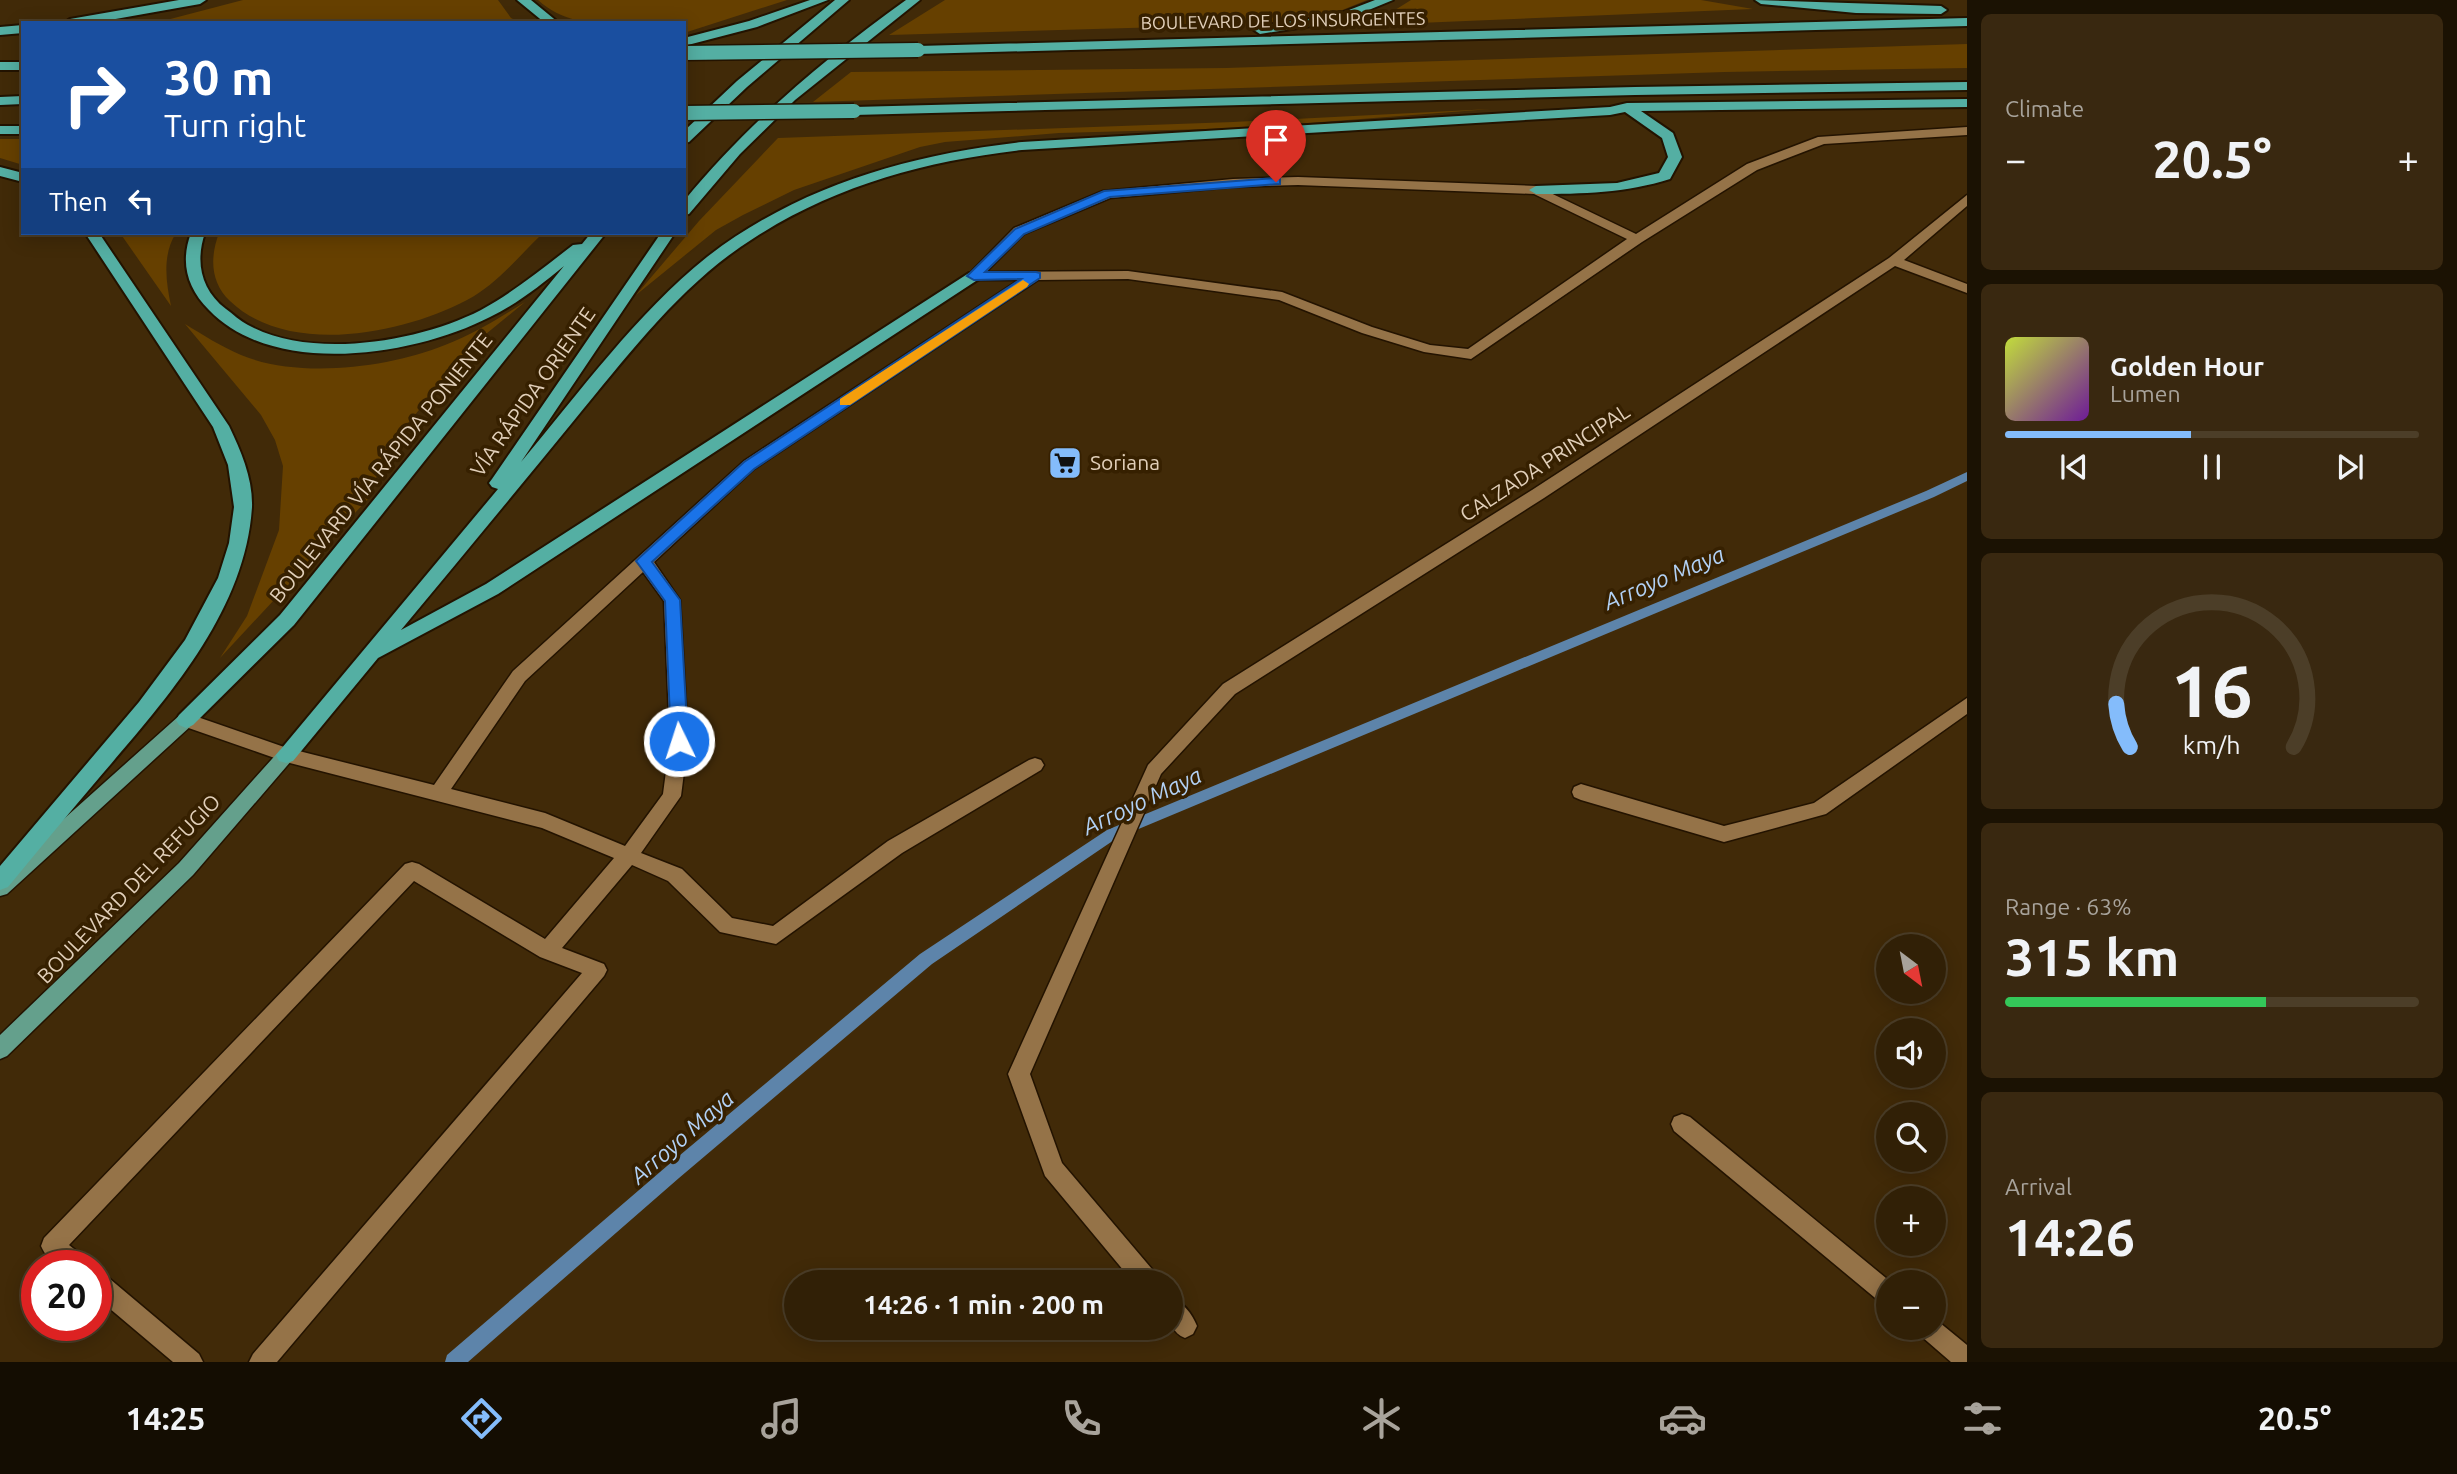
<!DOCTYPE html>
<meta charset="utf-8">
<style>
:root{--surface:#312006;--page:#392810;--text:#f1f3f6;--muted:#a8a39b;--line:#4c3e28;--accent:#84bcfb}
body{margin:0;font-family:Ubuntu,sans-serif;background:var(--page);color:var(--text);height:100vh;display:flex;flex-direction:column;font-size:26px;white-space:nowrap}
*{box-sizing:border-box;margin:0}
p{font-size:23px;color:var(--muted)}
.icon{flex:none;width:38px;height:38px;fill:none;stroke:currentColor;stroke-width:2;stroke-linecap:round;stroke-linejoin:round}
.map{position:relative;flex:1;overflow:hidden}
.panel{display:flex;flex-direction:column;gap:14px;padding:14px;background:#1b1203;width:490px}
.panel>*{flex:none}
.banner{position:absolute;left:21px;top:21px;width:665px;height:214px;border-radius:0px;box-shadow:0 4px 18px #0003,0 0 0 2px var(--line);background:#1a4fa0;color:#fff;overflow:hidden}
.needle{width:46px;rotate:148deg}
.controls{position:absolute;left:1876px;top:934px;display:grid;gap:14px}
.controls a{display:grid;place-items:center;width:70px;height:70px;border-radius:50%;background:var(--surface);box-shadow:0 4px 18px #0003,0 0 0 2px var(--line);font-size:35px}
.speed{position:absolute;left:21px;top:1250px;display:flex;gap:14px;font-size:35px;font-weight:700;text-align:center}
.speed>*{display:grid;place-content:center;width:91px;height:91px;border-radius:50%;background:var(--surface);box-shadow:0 4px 18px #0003,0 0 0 2px var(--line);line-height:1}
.speed .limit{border:10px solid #d22;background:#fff;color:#111}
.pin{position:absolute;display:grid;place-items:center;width:60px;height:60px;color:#fff;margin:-72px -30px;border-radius:50% 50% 50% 0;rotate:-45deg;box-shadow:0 0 7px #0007}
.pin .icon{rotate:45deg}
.me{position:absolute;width:77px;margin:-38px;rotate:356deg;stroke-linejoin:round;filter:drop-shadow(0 0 5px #0008)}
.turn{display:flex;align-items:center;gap:24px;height:147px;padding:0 28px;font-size:32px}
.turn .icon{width:91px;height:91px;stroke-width:2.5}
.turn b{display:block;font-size:49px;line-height:60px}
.then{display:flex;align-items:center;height:66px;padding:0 28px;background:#0003;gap:14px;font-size:26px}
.big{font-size:52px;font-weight:700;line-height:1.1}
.panel .widget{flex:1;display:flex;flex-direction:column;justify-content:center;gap:10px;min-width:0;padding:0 24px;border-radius:10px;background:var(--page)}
.panel .dial{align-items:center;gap:0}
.dial svg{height:182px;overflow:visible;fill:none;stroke:var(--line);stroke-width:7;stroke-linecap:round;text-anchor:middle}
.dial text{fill:var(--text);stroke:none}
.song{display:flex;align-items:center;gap:21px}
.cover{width:84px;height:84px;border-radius:10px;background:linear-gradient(135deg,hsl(70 70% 55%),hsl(280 70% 35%))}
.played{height:7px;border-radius:4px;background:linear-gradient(90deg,var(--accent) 45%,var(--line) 45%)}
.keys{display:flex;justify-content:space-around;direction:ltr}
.heat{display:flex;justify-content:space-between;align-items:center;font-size:38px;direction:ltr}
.charge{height:10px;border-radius:5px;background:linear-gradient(90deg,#34c759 63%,var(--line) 0)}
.trip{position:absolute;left:784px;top:1270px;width:399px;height:70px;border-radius:35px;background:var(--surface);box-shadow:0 4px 18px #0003,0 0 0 2px var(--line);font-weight:700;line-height:70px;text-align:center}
.dock{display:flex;height:112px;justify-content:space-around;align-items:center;background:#140d02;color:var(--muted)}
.dock .icon{width:49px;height:49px}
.dock .active{color:var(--accent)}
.dock b{font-size:32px;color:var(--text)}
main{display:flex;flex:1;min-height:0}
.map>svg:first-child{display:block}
.green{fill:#664000}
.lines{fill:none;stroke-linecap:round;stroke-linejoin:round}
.stream{fill:#5d84aa;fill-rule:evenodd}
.service-casing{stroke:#231300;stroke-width:3}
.minor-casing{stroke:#231300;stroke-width:3}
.primary-casing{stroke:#231300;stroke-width:3}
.trunk-casing{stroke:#231300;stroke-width:4}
.service{fill:#957348;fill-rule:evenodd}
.minor{fill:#957348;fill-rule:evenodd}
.primary{fill:#64a08c;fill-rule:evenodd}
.trunk{fill:#54afa3;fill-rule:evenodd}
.trunk-bridge-casing{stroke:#231300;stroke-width:17;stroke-linecap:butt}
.trunk-bridge{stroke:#54afa3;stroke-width:14}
.route{fill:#1a73e8;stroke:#114b97;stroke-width:2}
.slow{fill:#f59e0b}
.labels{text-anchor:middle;stroke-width:7;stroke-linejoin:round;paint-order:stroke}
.far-street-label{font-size:18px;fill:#e1cfb9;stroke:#362000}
.street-label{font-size:21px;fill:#e1cfb9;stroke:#362000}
.poi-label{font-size:21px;fill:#e1cfb9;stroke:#362000;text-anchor:start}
.water-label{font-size:23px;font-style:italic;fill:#b2d1f5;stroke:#362000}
</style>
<main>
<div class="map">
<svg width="1967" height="1362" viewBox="0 0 1967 1362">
<rect width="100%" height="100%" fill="#412a08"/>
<path class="green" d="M 243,0 L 498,0 L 511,18 L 521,23 L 155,23 Z
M 538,0 L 787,0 L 684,33 L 684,23 C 636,23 576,35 538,0 Z
M 945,0 L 1367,0 L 1335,13 L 1268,24 L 889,35 Z
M 1411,0 L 1701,0 L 1753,9 L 1371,25 Z
M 1967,44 L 1967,68 L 1725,72 L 813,102 L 851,72 L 1226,68 Z
M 1491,109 L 1244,128 L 1059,133 L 945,142 L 920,147 L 794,190 L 743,215 L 716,230 L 636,295 L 699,221 L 778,138 L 1233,122 Z
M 0,139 L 23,139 L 23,165 L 0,158 Z
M 120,233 L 176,233 C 162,255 166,282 171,306 Z
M 219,233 L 543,233 C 519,256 497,284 467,300 C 403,334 288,357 230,301 C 210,282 210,257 219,233 Z
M 525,302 L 475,343 L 388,447 L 368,499 L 220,658 L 247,616 L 279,530 L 283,466 L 275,440 L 261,415 L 185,324 C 203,335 222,347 241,355 C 298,379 389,368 445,345 C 474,334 499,318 525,302 Z"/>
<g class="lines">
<path class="stream" d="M 1967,472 L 1967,481 L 1934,497 L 1117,838 L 932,964 L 679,1178 L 468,1362 L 445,1362 L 447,1355 L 667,1166 L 920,954 L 1107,830 L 1926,491 Z"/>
<defs>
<path id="service" d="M 1967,127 L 1967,135 L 1824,144 L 1757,170 L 1642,242 L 1471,359 L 1424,352 L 1362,333 L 1279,300 L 1128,279 L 1038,280 L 754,469 L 654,562 L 680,600 L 688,741 L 681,796 L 641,853 L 682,869 L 732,918 L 773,926 L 888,841 L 1029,760 L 1035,758 L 1041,760 L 1044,765 L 1041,770 L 902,853 L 776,944 L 720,932 L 668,881 L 632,865 L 562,948 L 604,964 L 607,970 L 604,976 L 277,1362 L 249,1362 L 253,1354 L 582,973 L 540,957 L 414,881 L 69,1245 L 84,1257 L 87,1265 C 67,1265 50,1267 41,1246 L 44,1238 L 405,864 L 412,862 L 419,864 L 545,939 L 614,858 L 542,828 L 286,762 L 180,725 L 177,720 L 180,715 L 186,713 L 287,748 L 434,785 L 513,671 L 744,461 L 1019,280 L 974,280 L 967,276 L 1014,228 L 1103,191 L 1233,179 L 1298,177 L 1536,186 L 1636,234 L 1747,164 L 1818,137 ZM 1298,185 L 1534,194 L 1627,239 L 1468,349 L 1430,345 L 1372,327 L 1282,292 L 1128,271 L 986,272 L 1024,234 L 1110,198 L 1233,187 ZM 643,572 L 664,601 L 670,741 L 663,794 L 625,846 L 545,813 L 451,789 L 525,681 Z
M 96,1271 L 104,1274 L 199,1354 L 203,1362 L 173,1362 L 96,1297 Z"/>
<path id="minor" d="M 1967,195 L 1967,206 L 1904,260 L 1967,284 L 1967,293 L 1895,266 L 1544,498 L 1235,694 L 1161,774 L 1030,1074 L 1062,1163 L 1157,1275 L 1160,1283 L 1134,1283 L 1045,1176 L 1008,1074 L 1148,765 L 1223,684 L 1532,490 L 1889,258 Z
M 1967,698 L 1967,714 L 1826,814 L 1724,842 L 1581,800 L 1574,797 L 1572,792 L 1574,787 L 1581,784 L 1724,826 L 1814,803 Z
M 1682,1114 L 1690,1117 L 1892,1283 L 1888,1283 L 1888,1305 L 1880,1302 L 1674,1131 L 1671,1124 L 1674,1117 Z
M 1171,1297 C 1183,1302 1192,1314 1197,1326 L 1193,1334 L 1185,1338 C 1167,1330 1170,1315 1171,1297 Z
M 1934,1318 L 1967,1345 L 1967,1362 L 1951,1362 L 1921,1336 L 1917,1328 L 1934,1328 Z"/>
<path id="primary" d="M 186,713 L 192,715 L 195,720 L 192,725 L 7,894 L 0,896 L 0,876 L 180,715 Z
M 286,748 L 292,750 L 295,755 L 292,760 L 193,875 L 7,1056 L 0,1059 L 0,1035 L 179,863 L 280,750 Z"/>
<path id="trunk" d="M 179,0 L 206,0 L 200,4 L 93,23 L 64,23 L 70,19 Z
M 517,0 L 531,0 L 559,23 L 545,23 Z
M 810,0 L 828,0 L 757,27 L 684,46 L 684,38 L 749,21 Z
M 835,0 L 849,0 L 747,87 L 689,142 L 684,143 L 684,131 L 737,81 Z
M 906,0 L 920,0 L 795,100 L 740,154 L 689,214 L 684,215 L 684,201 C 748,123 824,59 906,0 Z
M 1375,0 L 1393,0 L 1342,21 L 1260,34 L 1254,30 L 1260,26 L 1336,15 Z
M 1755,0 L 1941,6 L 1947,10 L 1941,14 L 1856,13 L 1761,4 Z
M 1967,18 L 1967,26 L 918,54 L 912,50 L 918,46 Z
M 23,25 L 23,33 L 0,35 L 0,27 Z
M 0,62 L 23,62 L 23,70 L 0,70 Z
M 1967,82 L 1967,90 L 1635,95 L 854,115 L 847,111 L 854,107 L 1635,87 Z
M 23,96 L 23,104 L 0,105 L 0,97 Z
M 1967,99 L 1967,107 L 1641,111 L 1673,133 L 1682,157 L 1670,179 C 1626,193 1582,194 1536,194 L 1529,190 L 1536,186 L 1617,183 L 1659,173 L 1668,157 L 1662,138 L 1625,112 L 1610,115 L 1022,150 C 926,161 836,185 754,238 C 682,283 629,354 576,418 C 518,489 460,559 401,630 L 486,584 L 969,273 L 979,273 L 982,276 L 979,279 L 498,594 L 378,658 L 293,761 L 286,763 L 279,761 L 276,755 L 498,489 L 492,487 L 489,483 L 492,479 L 661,233 L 675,233 L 521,462 C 579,393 637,313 707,257 C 799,186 908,155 1022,142 L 1610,107 L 1627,103 Z
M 0,126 L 23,126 L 23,134 L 0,134 Z
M 0,167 L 23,173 L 23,182 L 0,176 Z
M 85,233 L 99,233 L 229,426 C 241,451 253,479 252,507 C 245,616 160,706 93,785 C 64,819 36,853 8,887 L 0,890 L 0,866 L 139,702 L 185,640 L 218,578 L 229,543 L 234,507 L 228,465 L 213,427 Z
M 191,233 L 205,233 C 195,262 201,290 226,309 C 233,314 240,321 248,325 C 311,360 419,342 481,310 C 514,292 543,268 573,245 L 582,244 L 591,233 L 606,233 L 294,625 L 193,725 L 186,728 L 179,725 L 176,720 L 179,715 L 280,615 L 564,266 C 541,285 517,304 490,317 C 414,356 274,378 209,310 C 187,288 180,262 191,233 Z"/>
</defs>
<use href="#service" class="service-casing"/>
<use href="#minor" class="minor-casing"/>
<use href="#primary" class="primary-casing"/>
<use href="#trunk" class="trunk-casing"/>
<use href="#service" class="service"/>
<use href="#minor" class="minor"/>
<use href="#primary" class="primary"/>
<use href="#trunk" class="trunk"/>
<defs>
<path id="trunk-bridge" d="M 684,53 L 918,50
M 684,113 L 854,111"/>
</defs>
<use href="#trunk-bridge" class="trunk-bridge-casing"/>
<use href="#trunk-bridge" class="trunk-bridge"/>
</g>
<path class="route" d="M 1276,178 L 1280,179 L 1280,184 L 1110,197 L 1024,234 L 985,272 L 1036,272 L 1040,273 L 1040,278 L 754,469 L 652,562 L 680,600 L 688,741 L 685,746 L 674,746 L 671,741 L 665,601 L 639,565 L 636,561 L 639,558 L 744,462 L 1021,279 L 974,280 L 967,276 L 1015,229 L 1104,191 Z"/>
<path class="slow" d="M 1023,280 L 1029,284 L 1027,287 L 850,405 L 840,405 L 840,399 Z"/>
<defs>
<symbol id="supermarket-square" viewBox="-11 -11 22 22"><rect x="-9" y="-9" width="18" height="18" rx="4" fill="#84bcfb" stroke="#362000"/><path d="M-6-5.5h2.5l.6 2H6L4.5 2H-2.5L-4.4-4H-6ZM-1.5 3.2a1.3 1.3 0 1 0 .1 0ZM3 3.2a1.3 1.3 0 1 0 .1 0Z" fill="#111"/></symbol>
</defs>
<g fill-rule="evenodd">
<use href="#supermarket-square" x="1046" y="444" width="38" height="38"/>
</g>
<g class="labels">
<g class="far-street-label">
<text transform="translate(1283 21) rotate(-1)" y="6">BOULEVARD DE LOS INSURGENTES</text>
</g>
<g class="street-label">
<text transform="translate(533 392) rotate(-55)" y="7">VÍA RÁPIDA ORIENTE</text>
<text transform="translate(1545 463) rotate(-33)" y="7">CALZADA PRINCIPAL</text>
<text transform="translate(381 468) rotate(-51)" y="7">BOULEVARD VÍA RÁPIDA PONIENTE</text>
<text transform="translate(129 889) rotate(-46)" y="7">BOULEVARD DEL REFUGIO</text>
</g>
<g class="poi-label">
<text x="1090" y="470">Soriana</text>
</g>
<g class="water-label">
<text transform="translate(1664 578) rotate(-23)" y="8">Arroyo Maya</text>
<text transform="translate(1142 801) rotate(-25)" y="8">Arroyo Maya</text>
<text transform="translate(682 1137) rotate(-41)" y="8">Arroyo Maya</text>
</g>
</g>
</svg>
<div class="controls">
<a><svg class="needle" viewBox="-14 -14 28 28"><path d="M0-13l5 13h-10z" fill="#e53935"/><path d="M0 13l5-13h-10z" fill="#a8a39b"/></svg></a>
<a><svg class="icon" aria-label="sound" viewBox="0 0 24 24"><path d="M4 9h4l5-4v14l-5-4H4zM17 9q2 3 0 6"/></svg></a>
<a><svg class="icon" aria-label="search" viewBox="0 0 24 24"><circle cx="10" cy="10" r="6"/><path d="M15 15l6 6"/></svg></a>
<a>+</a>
<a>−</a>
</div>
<div class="speed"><div class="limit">20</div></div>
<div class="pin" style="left:1276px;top:182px;background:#d93025"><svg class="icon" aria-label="arrive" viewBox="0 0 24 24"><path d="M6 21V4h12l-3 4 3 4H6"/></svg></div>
<svg class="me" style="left:679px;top:741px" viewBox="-20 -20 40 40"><circle r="17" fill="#1a73e8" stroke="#fff" stroke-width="3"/><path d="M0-11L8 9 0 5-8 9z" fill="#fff"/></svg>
<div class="trip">14:26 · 1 min · 200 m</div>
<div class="banner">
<div class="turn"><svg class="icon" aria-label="right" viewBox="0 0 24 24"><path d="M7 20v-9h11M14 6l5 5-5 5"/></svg><div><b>30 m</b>Turn right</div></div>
<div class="then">Then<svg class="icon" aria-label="left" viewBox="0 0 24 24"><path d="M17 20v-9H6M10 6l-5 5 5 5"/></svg></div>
</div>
</div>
<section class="panel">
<div class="widget"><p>Climate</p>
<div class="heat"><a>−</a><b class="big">20.5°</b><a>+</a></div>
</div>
<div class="widget">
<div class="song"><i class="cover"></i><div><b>Golden Hour</b><p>Lumen</p></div></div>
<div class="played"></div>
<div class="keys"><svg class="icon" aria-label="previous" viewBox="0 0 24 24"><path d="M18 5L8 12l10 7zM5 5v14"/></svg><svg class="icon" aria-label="pause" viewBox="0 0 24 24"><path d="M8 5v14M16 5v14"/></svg><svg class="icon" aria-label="next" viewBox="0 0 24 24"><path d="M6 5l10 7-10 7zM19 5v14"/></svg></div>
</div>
<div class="widget dial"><svg viewBox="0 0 100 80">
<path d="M14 69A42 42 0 1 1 86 69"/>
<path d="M14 69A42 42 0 0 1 8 50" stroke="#84bcfb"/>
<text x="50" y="56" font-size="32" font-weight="700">16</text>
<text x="50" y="72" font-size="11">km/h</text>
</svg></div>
<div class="widget"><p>Range · 63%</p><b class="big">315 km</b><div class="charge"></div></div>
<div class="widget"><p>Arrival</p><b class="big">14:26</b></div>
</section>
</main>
<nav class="dock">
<b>14:25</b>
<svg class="icon active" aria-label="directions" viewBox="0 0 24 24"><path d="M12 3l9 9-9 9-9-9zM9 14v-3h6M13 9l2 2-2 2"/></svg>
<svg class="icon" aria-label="music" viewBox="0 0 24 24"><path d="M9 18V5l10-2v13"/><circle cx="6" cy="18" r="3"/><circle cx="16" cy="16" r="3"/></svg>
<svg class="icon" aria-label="phone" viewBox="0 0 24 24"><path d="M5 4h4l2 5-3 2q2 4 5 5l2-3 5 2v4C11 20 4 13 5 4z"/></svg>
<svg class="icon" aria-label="climate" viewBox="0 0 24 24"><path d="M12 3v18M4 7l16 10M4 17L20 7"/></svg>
<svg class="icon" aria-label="car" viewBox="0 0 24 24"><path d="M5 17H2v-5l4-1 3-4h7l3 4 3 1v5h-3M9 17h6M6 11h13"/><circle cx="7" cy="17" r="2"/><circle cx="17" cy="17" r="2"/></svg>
<svg class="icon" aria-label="filters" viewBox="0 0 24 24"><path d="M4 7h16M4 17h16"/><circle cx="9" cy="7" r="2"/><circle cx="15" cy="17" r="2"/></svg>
<b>20.5°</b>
</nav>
